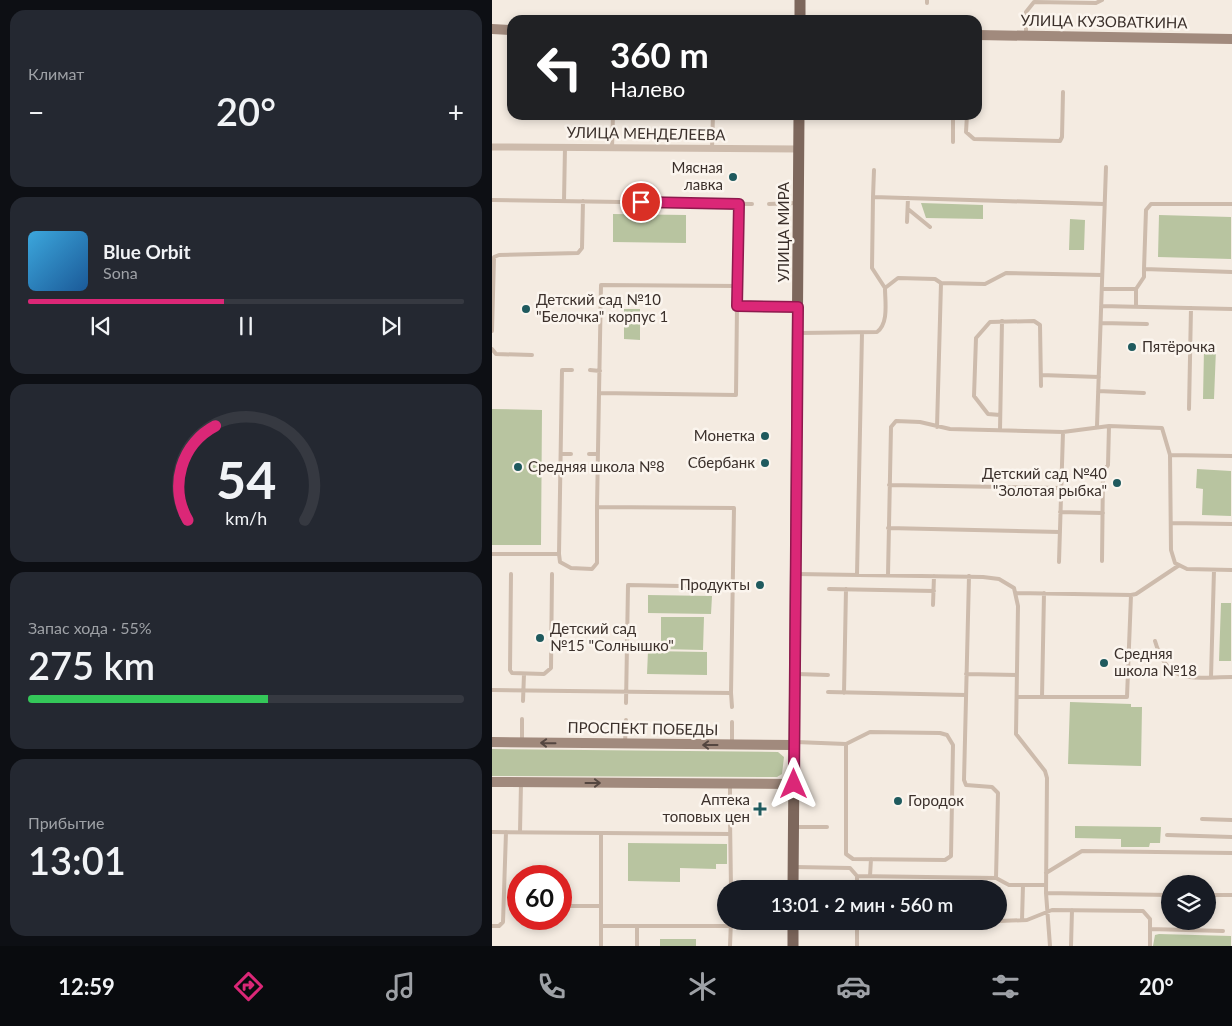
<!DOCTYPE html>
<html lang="ru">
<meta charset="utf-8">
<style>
:root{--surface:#171b24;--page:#242831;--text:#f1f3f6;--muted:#9ea1a6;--line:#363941;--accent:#db2777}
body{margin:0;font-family:Lato,sans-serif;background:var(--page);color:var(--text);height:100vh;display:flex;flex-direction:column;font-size:19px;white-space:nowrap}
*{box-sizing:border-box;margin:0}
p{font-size:16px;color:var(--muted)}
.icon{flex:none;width:28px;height:28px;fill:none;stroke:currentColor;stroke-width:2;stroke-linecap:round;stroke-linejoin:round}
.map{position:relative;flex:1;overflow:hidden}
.drawer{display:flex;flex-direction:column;gap:10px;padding:10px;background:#0d0f14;width:492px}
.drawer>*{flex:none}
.hud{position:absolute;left:15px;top:15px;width:475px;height:105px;border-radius:15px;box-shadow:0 2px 8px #0003;background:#202124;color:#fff;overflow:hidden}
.controls{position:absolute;left:669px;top:875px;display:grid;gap:10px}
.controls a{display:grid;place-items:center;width:55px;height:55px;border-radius:50%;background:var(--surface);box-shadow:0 2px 8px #0003;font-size:25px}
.speed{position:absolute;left:15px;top:865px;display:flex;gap:10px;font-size:25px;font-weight:700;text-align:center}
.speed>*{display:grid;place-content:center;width:65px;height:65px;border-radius:50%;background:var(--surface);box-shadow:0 2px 8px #0003;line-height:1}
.speed .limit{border:8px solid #d22;background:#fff;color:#111}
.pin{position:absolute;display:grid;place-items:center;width:42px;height:42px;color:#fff;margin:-21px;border:2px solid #fff;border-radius:50%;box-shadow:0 1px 5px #0007}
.me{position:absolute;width:55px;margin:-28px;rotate:0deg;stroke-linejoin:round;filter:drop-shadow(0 0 4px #0008)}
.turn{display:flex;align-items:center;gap:18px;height:105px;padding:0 20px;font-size:22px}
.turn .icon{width:65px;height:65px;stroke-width:2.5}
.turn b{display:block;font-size:35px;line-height:42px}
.big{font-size:38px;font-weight:600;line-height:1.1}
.drawer .card{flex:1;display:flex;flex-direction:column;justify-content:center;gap:8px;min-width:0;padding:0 18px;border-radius:15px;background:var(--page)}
.drawer .dial{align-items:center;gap:0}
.dial svg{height:130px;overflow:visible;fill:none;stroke:var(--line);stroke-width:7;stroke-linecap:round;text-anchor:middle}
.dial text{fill:var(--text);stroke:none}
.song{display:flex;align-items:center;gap:15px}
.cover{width:60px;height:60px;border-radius:8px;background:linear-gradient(135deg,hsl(200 70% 55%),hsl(210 70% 35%))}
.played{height:5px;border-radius:2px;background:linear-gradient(90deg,var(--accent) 45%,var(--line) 45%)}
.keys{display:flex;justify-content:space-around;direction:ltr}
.heat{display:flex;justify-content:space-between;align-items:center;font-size:28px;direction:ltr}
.charge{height:8px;border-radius:4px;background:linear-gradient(90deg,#34c759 55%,var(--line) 0)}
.trip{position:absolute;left:225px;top:880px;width:290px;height:50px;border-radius:25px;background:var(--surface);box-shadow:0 2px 8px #0003;font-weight:600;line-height:50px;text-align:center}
.tabs{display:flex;height:80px;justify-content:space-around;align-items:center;background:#090b0e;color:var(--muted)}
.tabs .icon{width:35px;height:35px}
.tabs .on{color:var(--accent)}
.tabs b{font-size:22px;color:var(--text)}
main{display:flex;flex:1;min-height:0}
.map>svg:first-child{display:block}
.green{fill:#b8c4a0}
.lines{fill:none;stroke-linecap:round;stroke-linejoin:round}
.lane{stroke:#cdbbac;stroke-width:4}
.street{stroke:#cdbbac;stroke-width:7}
.secondary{stroke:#a18a7d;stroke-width:10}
.primary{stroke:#7d675c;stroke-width:11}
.oneway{stroke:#544640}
.route-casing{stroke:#8e194d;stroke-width:12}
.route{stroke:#db2777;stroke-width:9}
.poi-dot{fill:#1f5a5e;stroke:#fbf5ee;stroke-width:2}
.labels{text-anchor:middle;stroke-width:5;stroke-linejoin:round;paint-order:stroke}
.street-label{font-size:15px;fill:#3b302b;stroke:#fbf5ee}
.poi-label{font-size:15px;fill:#3b302b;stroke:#fbf5ee;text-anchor:end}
</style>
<main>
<section class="drawer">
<div class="card"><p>Климат</p>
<div class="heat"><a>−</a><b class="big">20°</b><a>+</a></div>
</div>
<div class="card">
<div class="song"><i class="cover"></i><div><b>Blue Orbit</b><p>Sona</p></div></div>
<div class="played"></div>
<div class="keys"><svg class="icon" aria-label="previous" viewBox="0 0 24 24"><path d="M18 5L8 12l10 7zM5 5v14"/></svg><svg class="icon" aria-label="pause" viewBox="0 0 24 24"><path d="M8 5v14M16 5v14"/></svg><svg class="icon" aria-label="next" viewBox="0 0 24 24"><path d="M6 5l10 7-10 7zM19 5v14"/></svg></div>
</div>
<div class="card dial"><svg viewBox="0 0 100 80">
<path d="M14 69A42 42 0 1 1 86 69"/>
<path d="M14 69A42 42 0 0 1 31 11" stroke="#db2777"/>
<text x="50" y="56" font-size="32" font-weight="700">54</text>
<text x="50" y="72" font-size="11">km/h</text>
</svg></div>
<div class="card"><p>Запас хода · 55%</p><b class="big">275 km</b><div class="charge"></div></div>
<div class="card"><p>Прибытие</p><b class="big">13:01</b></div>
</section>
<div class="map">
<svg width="740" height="946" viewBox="0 0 740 946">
<rect width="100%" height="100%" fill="#f4ebe1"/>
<path class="green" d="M 429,203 L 491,205 L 491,219 L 434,218 Z
M 121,214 L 194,215 L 194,243 L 121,242 Z
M 667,215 L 739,217 L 739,259 L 666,257 Z
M 578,219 L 593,220 L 592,250 L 577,250 Z
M 132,309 L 148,309 L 148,340 L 132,339 Z
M 712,349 L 724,349 L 722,399 L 711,399 Z
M 0,409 L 50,410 L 49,545 L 0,545 Z
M 705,469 L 739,471 L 739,516 L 710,515 L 711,489 L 704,488 Z
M 156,595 L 220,596 L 219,614 L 156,613 Z
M 729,603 L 739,603 L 739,661 L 727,661 Z
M 169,617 L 212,617 L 211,650 L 169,649 Z
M 156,651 L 215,652 L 215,675 L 155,674 Z
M 578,702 L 639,704 L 639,707 L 650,707 L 649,766 L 576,764 Z
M 0,749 L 286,752 L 292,757 L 290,774 L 285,777 L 0,776 Z
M 583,826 L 669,827 L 668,843 L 658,843 L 657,847 L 629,847 L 629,839 L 583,838 Z
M 136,843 L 235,844 L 235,864 L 224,864 L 224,869 L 188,868 L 188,882 L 136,881 Z
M 667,934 L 739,936 L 739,946 L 661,946 L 663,935 Z
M 168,939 L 204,939 L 204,946 L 168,946 Z"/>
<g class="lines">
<path class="lane" d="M 435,3 L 435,0
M 534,34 L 534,12 L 542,2 L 604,3 L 610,0
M 475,115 L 474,132 L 482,139 L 568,141 L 570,137 L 571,92
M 461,142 L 461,115
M 120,148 L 121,115
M 220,149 L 221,115
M 381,197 L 382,170
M 0,200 L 260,204
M 72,201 L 73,147
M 277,204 L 304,203
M 416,209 L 438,227
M 415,222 L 416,198
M 652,269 L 654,210 L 659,204 L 740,204
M 246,286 L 247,203
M 393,288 L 380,268 L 381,197 L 612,204
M 610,289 L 644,289 L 652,277 L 652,269 L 740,272
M 245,306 L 246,286 L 109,285 L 107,393 L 244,395 L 245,306 L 304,307
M 609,306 L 740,309
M 644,306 L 644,289
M 609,323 L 655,324
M 0,331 L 2,257 L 7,255 L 86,253 L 90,248 L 91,201
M 308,333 L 385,332 C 397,323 393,302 393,288 L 406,278 L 443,279 L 449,283 L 493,284 L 514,273 L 610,275
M 0,349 L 4,354 L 40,355
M 98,370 L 108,371
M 549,375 L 607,377
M 606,391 L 652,393
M 697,409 L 699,308
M 508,415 L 496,414 L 482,396 L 484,338 L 498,322 L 542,321 L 548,325 L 549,386
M 605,426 L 614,167
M 445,427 L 449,283
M 508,430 L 510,321
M 69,454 L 79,454
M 97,454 L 106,454
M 678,455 L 740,456
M 397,485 L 569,488
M 568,512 L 611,513
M 679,523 L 740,524
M 396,528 L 568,532
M 0,554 L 67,554 L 68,562 L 79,568 L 100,569 L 105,563 L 105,507
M 67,554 L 70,370 L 80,370
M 610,561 L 611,472 L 616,465 L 617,426
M 567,562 L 571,432
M 19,574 L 18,670 L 20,673 L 52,674 L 59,668 L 60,574
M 305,574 L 491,577 L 507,579 L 522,588 L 526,606 L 524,734 L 553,771 L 555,778 L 554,893 L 558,946
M 365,575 L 370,333
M 396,575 L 399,427 L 404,421 L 428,422 L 458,429 L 571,432 L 617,426 L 670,428 L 678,455 L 679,550 L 683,563 L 695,569 L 740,570
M 477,576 L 472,780 L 474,785 L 500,787 L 506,793 L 504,878
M 337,589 L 442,591
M 524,593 L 639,595
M 441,605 L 442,576
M 663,641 C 676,686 700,677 740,677
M 305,674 L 336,675
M 474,674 L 525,675
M 719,677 L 722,570
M 0,690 L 239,693 L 242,508 L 105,507 L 107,393
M 336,692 L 474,695
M 239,693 L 240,707
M 352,693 L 354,589
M 525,697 L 635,697 L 639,595 L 644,594 L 686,566
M 550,697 L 552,593
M 31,701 L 32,674
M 134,703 L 136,585 L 240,587
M 30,742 L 30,719
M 304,742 L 354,744 L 378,732 L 448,733 L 455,735 L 461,745 L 459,856 L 453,860 L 361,859 L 354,854 L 354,744
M 133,743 L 134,720
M 240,745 L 240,722
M 238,805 L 238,784
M 238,818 L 239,889
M 710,819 L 740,820
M 302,827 L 335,827
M 0,832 L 238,834
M 28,832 L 29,783
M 675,835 L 740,837
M 303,867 L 358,868 L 365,876 L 504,878 L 517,885 L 554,885
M 554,873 L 590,851 L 740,853
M 378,876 L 379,859
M 365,889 L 365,876
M 554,893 L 678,895
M 715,895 L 740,895
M 69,906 L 109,906
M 530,920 L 531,885
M 506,921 L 535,920 L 560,910 L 651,911 L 658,919 L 658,946
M 0,926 L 7,926 L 11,922 L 14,832
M 109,926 L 239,926
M 658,929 L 731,931
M 109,946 L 109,833
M 145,946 L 145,926
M 238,946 L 239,921
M 365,946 L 365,921
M 579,946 L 580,910"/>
<path class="street" d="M 0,147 L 307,149"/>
<path class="secondary" d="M 0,29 L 20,30
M 485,35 L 740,39
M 0,742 L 302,745
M 0,782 L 302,784"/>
<path class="primary" d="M 308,20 L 308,0
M 301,889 L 307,115
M 301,946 L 301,921"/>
</g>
<defs><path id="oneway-shaft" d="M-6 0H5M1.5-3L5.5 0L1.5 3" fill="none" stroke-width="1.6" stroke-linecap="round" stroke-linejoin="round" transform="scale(1.25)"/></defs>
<g class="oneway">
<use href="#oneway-shaft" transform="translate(56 743) rotate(-179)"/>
<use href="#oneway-shaft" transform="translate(218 745) rotate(-180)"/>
<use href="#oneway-shaft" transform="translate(101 783)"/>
</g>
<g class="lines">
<defs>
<path id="route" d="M 149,202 L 247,204 L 245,306 L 306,307 L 302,784"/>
</defs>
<use href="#route" class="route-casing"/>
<use href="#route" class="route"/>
</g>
<g class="poi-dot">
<circle cx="241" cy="177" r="5"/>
<circle cx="34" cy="309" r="5"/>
<circle cx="640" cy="347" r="5"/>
<circle cx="273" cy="436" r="5"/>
<circle cx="273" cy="463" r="5"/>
<circle cx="26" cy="467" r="5"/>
<circle cx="625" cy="483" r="5"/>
<circle cx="268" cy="585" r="5"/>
<circle cx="48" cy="638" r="5"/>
<circle cx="612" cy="663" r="5"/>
<circle cx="406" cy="801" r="5"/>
<path d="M265.5 801.5h5v5h5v5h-5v5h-5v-5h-5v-5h5z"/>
</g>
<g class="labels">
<g class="street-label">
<text transform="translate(612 22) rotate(1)" y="5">УЛИЦА КУЗОВАТКИНА</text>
<text transform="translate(154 134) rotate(1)" y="5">УЛИЦА МЕНДЕЛЕЕВА</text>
<text transform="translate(292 232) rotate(-90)" y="5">УЛИЦА МИРА</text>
<text transform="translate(151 729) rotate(1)" y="5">ПРОСПЕКТ ПОБЕДЫ</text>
</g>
<g class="poi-label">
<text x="231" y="173">Мясная<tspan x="231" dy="17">лавка</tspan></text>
<text x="44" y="305" text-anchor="start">Детский сад №10<tspan x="44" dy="17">"Белочка" корпус 1</tspan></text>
<text x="650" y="352" text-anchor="start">Пятёрочка</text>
<text x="263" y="441">Монетка</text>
<text x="263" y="468">Сбербанк</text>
<text x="36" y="472" text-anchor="start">Средняя школа №8</text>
<text x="615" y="479">Детский сад №40<tspan x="615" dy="17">"Золотая рыбка"</tspan></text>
<text x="258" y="590">Продукты</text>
<text x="58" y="634" text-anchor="start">Детский сад<tspan x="58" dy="17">№15 "Солнышко"</tspan></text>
<text x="622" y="659" text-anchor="start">Средняя<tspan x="622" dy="17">школа №18</tspan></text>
<text x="258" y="805">Аптека<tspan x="258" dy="17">топовых цен</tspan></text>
<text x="416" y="806" text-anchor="start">Городок</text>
</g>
</g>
</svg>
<div class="controls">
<a><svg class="icon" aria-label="layers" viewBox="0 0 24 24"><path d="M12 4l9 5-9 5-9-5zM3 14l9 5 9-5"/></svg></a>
</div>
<div class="speed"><div class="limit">60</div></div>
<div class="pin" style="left:149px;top:202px;background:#d93025"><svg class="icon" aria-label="arrive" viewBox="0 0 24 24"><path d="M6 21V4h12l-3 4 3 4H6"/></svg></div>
<svg class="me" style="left:302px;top:784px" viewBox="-20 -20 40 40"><path d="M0-17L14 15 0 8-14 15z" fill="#db2777" stroke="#fff" stroke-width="4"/></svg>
<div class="trip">13:01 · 2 мин · 560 m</div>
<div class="hud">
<div class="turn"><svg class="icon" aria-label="left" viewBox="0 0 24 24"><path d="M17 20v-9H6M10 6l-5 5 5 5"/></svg><div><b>360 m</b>Налево</div></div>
</div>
</div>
</main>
<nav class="tabs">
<b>12:59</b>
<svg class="icon on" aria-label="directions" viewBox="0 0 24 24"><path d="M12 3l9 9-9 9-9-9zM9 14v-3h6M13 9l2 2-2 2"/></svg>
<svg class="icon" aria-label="music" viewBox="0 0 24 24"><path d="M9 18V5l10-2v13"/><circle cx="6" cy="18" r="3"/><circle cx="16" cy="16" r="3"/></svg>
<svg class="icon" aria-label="phone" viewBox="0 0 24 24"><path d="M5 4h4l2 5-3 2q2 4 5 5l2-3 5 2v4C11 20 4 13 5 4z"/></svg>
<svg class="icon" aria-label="climate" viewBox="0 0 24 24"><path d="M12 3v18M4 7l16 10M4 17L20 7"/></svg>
<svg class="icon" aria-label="car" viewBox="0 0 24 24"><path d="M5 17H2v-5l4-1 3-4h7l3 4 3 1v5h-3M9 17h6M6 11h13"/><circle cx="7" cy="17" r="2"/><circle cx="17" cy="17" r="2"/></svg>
<svg class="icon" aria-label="filters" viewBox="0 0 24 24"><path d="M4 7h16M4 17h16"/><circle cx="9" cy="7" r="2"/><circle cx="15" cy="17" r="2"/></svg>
<b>20°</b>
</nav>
